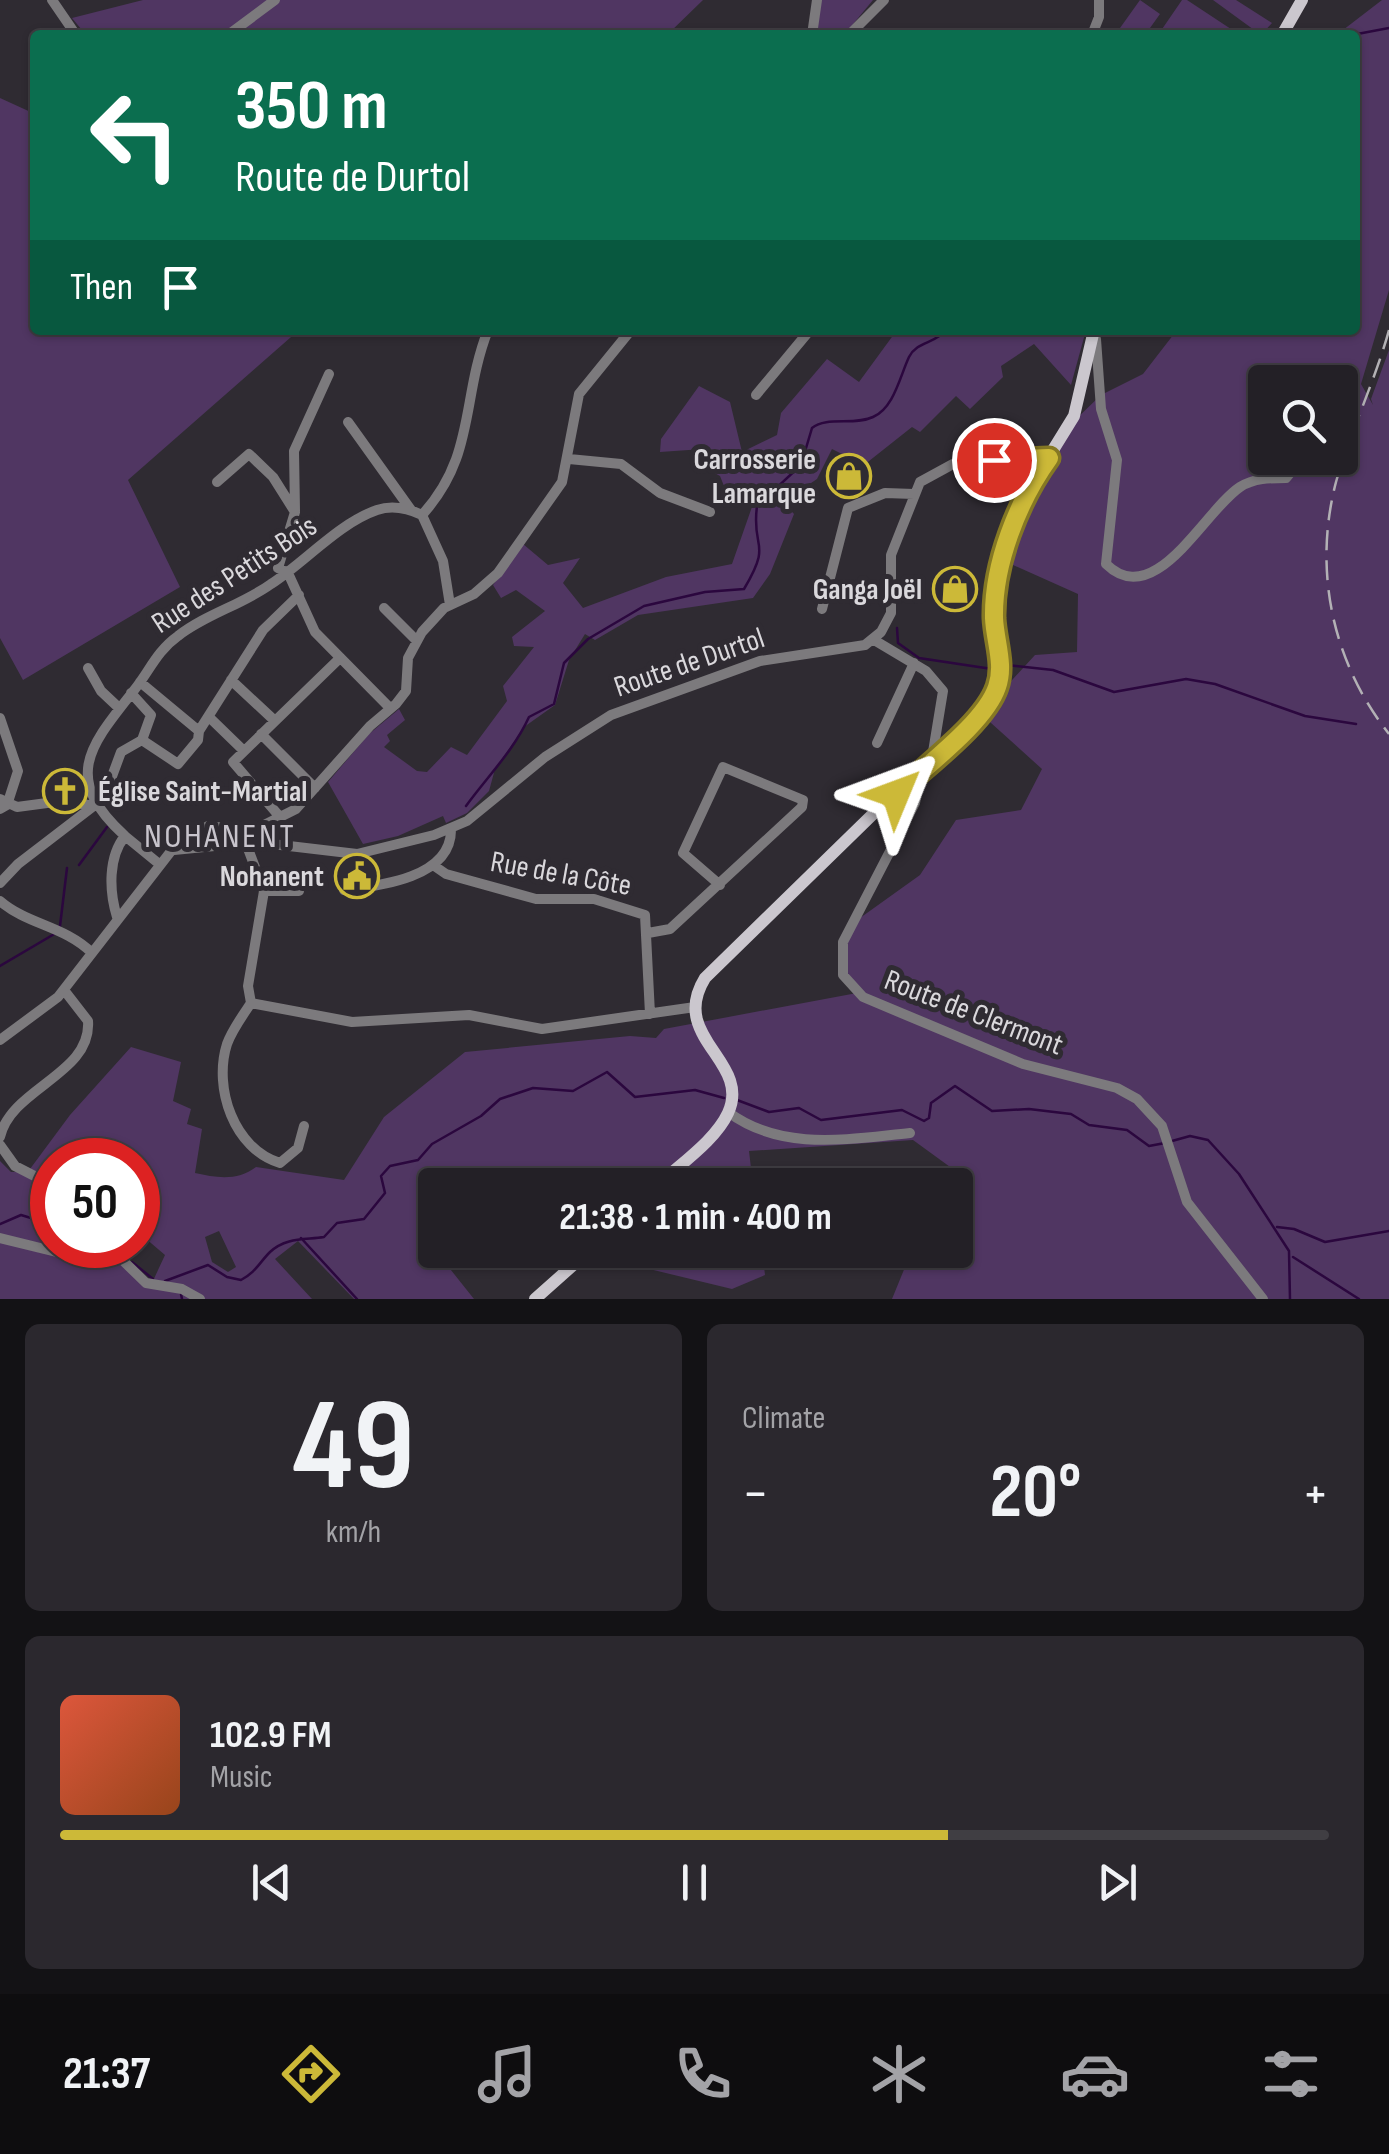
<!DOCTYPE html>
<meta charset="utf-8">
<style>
:root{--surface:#232026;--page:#2b282e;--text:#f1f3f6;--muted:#a3a3a7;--line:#403e43;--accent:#ccb938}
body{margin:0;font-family:"Sofia Sans Condensed",sans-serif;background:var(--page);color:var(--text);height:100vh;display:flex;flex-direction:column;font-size:38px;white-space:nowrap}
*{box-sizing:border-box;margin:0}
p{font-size:32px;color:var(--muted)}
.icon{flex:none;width:55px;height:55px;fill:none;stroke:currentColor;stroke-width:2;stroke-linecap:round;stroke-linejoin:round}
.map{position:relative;height:1299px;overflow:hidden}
.details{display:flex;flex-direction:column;gap:25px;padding:25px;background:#131215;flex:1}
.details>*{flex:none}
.guide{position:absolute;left:30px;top:30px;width:1330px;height:305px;border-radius:10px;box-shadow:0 2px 8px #0004,0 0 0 2px var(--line);background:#0b6e4f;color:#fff;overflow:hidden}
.buttons{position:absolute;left:1248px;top:365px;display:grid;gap:20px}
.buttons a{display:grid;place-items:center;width:110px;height:110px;border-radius:10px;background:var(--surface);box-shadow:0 2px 8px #0004,0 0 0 2px var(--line);font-size:50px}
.speed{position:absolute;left:30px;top:1138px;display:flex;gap:20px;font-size:50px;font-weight:700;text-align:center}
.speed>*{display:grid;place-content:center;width:130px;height:130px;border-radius:50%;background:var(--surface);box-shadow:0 2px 8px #0004,0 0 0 2px var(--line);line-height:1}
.speed .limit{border:15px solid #d22;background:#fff;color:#111}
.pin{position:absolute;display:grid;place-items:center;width:85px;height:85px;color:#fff;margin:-42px;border:5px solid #fff;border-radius:50%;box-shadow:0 2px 10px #0007}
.me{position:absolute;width:110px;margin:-55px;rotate:46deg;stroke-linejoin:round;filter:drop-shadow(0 0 8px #0008)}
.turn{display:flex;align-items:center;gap:35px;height:210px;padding:0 40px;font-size:45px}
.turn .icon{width:130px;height:130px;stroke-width:2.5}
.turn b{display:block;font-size:70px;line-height:85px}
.then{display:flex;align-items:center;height:95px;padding:0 40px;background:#0003;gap:20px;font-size:38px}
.big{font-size:75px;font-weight:700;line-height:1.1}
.details .tile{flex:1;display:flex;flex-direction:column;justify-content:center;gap:15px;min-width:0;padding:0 35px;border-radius:15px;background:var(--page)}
.details .dial{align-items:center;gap:0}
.dial b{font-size:130px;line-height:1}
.song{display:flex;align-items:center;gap:30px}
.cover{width:120px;height:120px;border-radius:15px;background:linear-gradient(135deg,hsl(10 70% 55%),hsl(20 70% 35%))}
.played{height:10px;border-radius:5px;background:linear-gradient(90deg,var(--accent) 70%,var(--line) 70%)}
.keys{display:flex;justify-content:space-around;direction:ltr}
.heat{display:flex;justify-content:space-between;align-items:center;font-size:55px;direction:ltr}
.details .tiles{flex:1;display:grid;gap:25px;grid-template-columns:1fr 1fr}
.tile:last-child{grid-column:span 2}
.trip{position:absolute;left:418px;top:1168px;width:555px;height:100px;border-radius:10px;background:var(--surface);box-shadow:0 2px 8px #0004,0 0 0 2px var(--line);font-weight:700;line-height:100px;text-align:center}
.dock{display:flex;height:160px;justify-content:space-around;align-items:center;background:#0e0d0f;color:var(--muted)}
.dock .icon{width:70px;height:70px}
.dock .active{color:var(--accent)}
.dock b{font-size:45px;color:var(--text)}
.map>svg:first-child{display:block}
.green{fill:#503662;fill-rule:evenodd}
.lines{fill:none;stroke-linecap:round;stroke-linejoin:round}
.stream{stroke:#2b073e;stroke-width:2.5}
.minor{stroke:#7c7a7d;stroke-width:10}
.major{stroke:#cbc7ce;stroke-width:12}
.rail{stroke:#b3b1b5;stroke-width:2.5;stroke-dasharray:20 10;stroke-linecap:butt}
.route-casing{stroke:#857824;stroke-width:25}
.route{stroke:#ccb938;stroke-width:18}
.labels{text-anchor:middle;stroke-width:10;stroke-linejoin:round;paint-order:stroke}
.poi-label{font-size:30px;font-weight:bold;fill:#dad8dc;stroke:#2f2b32;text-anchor:end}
.street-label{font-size:30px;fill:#dad8dc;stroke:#2f2b32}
.quarter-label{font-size:35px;letter-spacing:2.5px;fill:#c8c4cc;stroke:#2f2b32}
</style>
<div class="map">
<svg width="1389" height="1299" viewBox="0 0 1389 1299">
<rect width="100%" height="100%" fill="#2f2b32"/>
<path class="green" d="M 143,0 L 703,0 L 667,35 L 86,35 L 72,18 Z
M 821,0 L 873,0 L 844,35 L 816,35 Z
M 1140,0 L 1160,14 L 1145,35 L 1115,35 Z
M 1182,0 L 1187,0 L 1240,35 L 1158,35 Z
M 1213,0 L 1236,0 L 1272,23 L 1261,35 Z
M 1382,0 L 1389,0 L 1389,290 L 1361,384 L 1373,405 L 1371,399 L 1389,350 L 1389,1299 L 892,1299 L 912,1250 L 955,1250 L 955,1185 L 950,1185 L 957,1172 L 913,1140 L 749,1151 L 753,1185 L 435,1185 L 435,1250 L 474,1299 L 354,1299 L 298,1241 L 275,1259 L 312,1299 L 0,1299 L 0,1161 L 11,1172 L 23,1172 L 52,1188 L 52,1245 L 103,1245 L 111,1257 L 152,1283 L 165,1255 L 138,1232 L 138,1160 L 52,1160 L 52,1184 L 27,1173 L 70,1115 L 131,1047 L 181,1062 L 173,1101 L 191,1109 L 187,1124 L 202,1129 L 195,1173 C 217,1178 238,1181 256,1167 L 344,1180 L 384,1117 L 465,1052 L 630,1036 L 656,1038 L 664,1029 L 857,993 L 841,970 L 853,923 L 920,875 L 956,820 L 1021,810 L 1042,769 L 981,714 L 1035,655 L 1077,652 L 1078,594 L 1004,561 L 1023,499 L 1073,422 L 1101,395 L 1143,374 L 1177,330 L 1355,330 L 1355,35 L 1344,35 L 1343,30 ZM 1265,382 L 1340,382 L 1340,458 L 1265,458 ZM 219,1231 L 236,1267 L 228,1272 L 212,1262 L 205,1237 Z
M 0,98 L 35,114 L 35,330 L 299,330 L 128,480 L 180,587 L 23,680 L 0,638 Z
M 897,330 L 1086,330 L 1071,385 L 1034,344 L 1001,366 L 1003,377 L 970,409 L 956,396 L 920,432 L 912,427 L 864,465 L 832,449 L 817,479 L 783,502 L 794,514 L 770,574 L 753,598 L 638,615 L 595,640 L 585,634 L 569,660 L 555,705 L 524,727 L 495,769 L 489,791 L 467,813 L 446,823 L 443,816 L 398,836 L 363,844 L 328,782 L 369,734 L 399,709 L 405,720 L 387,735 L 390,741 L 384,747 L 417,771 L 427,772 L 451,747 L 467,755 L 507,701 L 503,686 L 534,647 L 514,646 L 512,637 L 545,611 L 516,590 L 501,598 L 493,585 L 523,544 L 548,565 L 580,558 L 563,583 L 583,608 L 666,577 L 732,564 L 753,504 L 726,491 L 720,476 L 700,465 L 703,449 L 660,452 L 661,439 L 699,386 L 730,402 L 742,452 L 777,435 L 781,413 L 827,359 L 859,382 Z
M 633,1250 L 762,1250 L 765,1275 L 732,1289 L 641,1267 Z"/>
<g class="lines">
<path class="stream" d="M 1352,35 L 1389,28
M 897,628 L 898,643 L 919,658 L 992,669
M 1007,665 L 1053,670 L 1114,692 L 1186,679 L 1215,684 L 1305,716 L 1356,724
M 466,806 C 488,776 514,750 529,717 L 554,704 L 564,663 L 588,639 L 644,606 L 705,592 L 744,589 C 773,540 751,551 757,506 L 801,465 L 812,428 C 827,416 854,426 873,417 C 894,408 900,376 909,357 C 917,341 935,344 946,330
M 79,865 L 107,827
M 60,926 L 67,868
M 0,966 L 56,933
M 737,1100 L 769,1112 L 799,1108 L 821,1120 L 902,1110 L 924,1121 L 929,1118 L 931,1103 L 955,1086 L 992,1111 L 1029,1109 L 1071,1114 L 1089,1125 L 1127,1130 L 1149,1146 L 1165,1143
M 1172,1141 L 1190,1136 L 1208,1140 L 1239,1174 L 1289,1251 L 1290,1299
M 0,1224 L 21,1215 L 31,1218 L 40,1236 L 52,1243
M 1277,1227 L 1294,1229 L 1325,1242 L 1389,1231
M 301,1238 L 357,1299
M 85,1245 L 109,1252
M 1293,1257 L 1359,1299
M 132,1262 L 153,1279
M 165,1281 L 208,1265 L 227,1277 L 241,1280 C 256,1272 259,1263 270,1252 C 286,1237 305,1240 324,1237 L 337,1223 L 364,1219 L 385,1193 L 381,1176 L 390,1166 L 418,1160 L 432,1144 L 481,1116 L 500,1099 L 533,1088 L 573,1091 L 607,1072 L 635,1097 L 695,1090 L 724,1098
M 181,1294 L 182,1299"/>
<path class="minor" d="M 52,0 L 76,35
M 228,35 L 275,0
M 812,35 L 817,0
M 849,35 L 884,0
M 1092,35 L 1099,17 L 1099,0
M 1096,339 L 1101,409 L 1117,460 L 1106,564 C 1155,612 1204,511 1240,487 C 1254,478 1270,478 1286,478 L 1299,462
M 756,395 L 810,330
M 348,422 L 411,510
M 569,459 L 621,464 L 660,493 L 710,512
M 217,482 L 249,454 L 273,477 L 295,512 L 278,568 L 288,573 L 315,632 L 390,708
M 295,511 L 294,451 L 329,374
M 422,515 C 476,456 461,399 488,330
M 422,515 L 443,561 L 450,605
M 384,608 L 416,640
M 822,609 L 848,508 L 885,493 L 914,494
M 874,640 L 926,671 L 943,691 L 932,758
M 88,668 L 101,691 L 118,707
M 231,680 L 275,721
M 140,682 L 199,731 L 263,630 L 299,595
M 131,693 L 151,715 L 142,740
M 209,717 L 244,751
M 0,718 L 18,771 L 7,805 L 0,809
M 261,734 L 315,788
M 877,743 L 914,663
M 922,769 L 915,803 L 843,942 L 843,975 L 863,997 L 1023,1064 L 1117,1088 L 1137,1099 L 1162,1126 L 1187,1202 L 1263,1299
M 0,799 L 17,807 L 62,801 L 95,806
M 280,817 L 233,762 L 340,658
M 252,831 L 296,809 L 370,726 L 396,704 L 406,691 L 408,658 L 422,632 L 444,608 L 474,594 L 498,573 L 562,482 L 579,394 L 631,330
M 125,836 C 60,777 91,745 135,689 C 150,670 157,651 178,636 C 206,614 242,605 271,584 C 305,562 339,523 377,510 C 392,505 407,508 422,515
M 247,846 L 264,891 L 248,986 L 251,1003
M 174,850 L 255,842 L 357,854 L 434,835 L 467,821 L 545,757 L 611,715 L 760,661 L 865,645 L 881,632 L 891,613 L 891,555 L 920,482 L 953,464 L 1049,458
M 433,865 L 446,874 L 536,899 L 594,899 L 645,915 L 650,1014
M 0,883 L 18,864 L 104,798 L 121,752 L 142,740 L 178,764 L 198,740 L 199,731
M 344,890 C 379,886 452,878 451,829
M 264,891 L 299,891
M 0,901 C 28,925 65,926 92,953
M 117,917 C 109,891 108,857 125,836 L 158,863
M 648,933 L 670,929 L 802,807 L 803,800 L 723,767 L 683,853 L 720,885
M 251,1003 L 352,1022 L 469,1015 L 542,1029 L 695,1007
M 251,1003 C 243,1015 232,1030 227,1044 C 213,1088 234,1149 280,1163 L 298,1148 L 304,1126
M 0,1040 L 58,997 L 175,846 L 208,826 L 252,831
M 728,1112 C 782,1152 848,1139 910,1133
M 0,1137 C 11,1088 92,1074 88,1021 L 64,990
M 0,1145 L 15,1166 L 52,1185
M 0,1238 L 77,1257
M 107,1245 L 146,1283 L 182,1289 L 200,1299"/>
<path class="major" d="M 1282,35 L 1302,0
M 658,1185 C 680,1164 715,1141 728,1113 C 752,1061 668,1038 705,978 L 994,696 L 1000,669 L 994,606 L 1008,547 L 1024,497 L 1074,416 L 1094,330
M 535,1299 L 590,1250"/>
<path class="rail" d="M 1389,330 C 1375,381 1351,430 1336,482 C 1313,570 1332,662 1389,734"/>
</g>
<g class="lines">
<defs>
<path id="route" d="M 896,794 C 924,767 985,723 997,687 C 1005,665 995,641 994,618 C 993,564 1018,501 1049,458 L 994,460"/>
</defs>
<use href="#route" class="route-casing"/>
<use href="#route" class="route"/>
</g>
<defs>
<symbol id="shop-ring" viewBox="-11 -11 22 22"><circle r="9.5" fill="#2f2b32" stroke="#ccb938" stroke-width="1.5"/><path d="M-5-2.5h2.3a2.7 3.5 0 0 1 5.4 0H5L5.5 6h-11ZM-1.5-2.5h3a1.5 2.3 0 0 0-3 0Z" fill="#ccb938"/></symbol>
<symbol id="church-ring" viewBox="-11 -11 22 22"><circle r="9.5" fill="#2f2b32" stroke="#ccb938" stroke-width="1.5"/><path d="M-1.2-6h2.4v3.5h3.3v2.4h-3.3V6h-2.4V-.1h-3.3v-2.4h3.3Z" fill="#ccb938"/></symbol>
<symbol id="civic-ring" viewBox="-11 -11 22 22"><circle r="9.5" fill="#2f2b32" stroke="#ccb938" stroke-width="1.5"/><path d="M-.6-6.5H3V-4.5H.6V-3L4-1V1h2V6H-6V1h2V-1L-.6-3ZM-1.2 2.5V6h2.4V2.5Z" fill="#ccb938"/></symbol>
</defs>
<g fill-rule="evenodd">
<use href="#shop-ring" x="824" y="451" width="50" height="50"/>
<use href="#shop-ring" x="930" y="564" width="50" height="50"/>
<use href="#church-ring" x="40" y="766" width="50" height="50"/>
<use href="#civic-ring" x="332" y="851" width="50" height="50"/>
</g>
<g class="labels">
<g class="poi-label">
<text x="816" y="469">Carrosserie<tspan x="816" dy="34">Lamarque</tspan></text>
<text x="922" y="599">Ganga Joël</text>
<text x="98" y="801" text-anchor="start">Église Saint-Martial</text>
<text x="324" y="886">Nohanent</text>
</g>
<g class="street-label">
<text transform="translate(234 574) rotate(-33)" y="10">Rue des Petits Bois</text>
<text transform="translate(689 662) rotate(-19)" y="10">Route de Durtol</text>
<text transform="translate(561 873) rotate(10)" y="10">Rue de la Côte</text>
<text transform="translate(974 1012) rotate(21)" y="10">Route de Clermont</text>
</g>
<g class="quarter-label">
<text x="220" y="847">NOHANENT</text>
</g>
</g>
</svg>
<div class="buttons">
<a><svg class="icon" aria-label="search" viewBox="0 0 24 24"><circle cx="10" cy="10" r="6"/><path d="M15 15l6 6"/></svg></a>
</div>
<div class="speed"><div class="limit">50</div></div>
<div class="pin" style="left:994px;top:460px;background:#d93025"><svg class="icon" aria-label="arrive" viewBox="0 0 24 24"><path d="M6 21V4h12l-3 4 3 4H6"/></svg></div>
<svg class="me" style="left:896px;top:794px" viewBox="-20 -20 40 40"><path d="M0-17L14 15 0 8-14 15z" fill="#ccb938" stroke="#fff" stroke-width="4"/></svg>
<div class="trip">21:38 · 1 min · 400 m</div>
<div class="guide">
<div class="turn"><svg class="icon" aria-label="left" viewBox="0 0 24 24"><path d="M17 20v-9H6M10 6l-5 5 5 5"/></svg><div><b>350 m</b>Route de Durtol</div></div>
<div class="then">Then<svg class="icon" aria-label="arrive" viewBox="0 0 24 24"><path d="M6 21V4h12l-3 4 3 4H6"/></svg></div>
</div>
</div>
<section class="details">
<div class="tiles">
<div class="tile dial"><b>49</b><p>km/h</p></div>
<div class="tile"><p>Climate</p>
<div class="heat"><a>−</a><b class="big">20°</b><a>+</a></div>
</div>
<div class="tile">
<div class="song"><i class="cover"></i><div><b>102.9 FM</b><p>Music</p></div></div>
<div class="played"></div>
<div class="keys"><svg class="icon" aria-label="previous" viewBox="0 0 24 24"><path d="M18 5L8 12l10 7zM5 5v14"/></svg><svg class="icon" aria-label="pause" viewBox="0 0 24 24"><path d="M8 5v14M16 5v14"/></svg><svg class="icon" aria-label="next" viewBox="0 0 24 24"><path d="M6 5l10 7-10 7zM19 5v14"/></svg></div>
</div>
</div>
</section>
<nav class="dock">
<b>21:37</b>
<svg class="icon active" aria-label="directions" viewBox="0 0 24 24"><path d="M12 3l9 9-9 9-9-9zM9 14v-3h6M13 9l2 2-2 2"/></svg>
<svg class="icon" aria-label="music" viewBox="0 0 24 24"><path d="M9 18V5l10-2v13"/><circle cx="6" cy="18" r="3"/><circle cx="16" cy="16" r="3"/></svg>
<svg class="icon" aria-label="phone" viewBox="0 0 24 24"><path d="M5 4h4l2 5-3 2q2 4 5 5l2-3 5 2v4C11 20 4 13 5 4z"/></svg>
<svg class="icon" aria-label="climate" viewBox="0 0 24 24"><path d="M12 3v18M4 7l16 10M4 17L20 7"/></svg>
<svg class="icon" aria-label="car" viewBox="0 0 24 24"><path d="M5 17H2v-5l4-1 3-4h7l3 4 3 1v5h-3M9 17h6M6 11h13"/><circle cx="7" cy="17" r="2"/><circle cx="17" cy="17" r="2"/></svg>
<svg class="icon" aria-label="filters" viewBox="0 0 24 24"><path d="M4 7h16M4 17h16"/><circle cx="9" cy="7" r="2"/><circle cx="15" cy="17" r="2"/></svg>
</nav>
